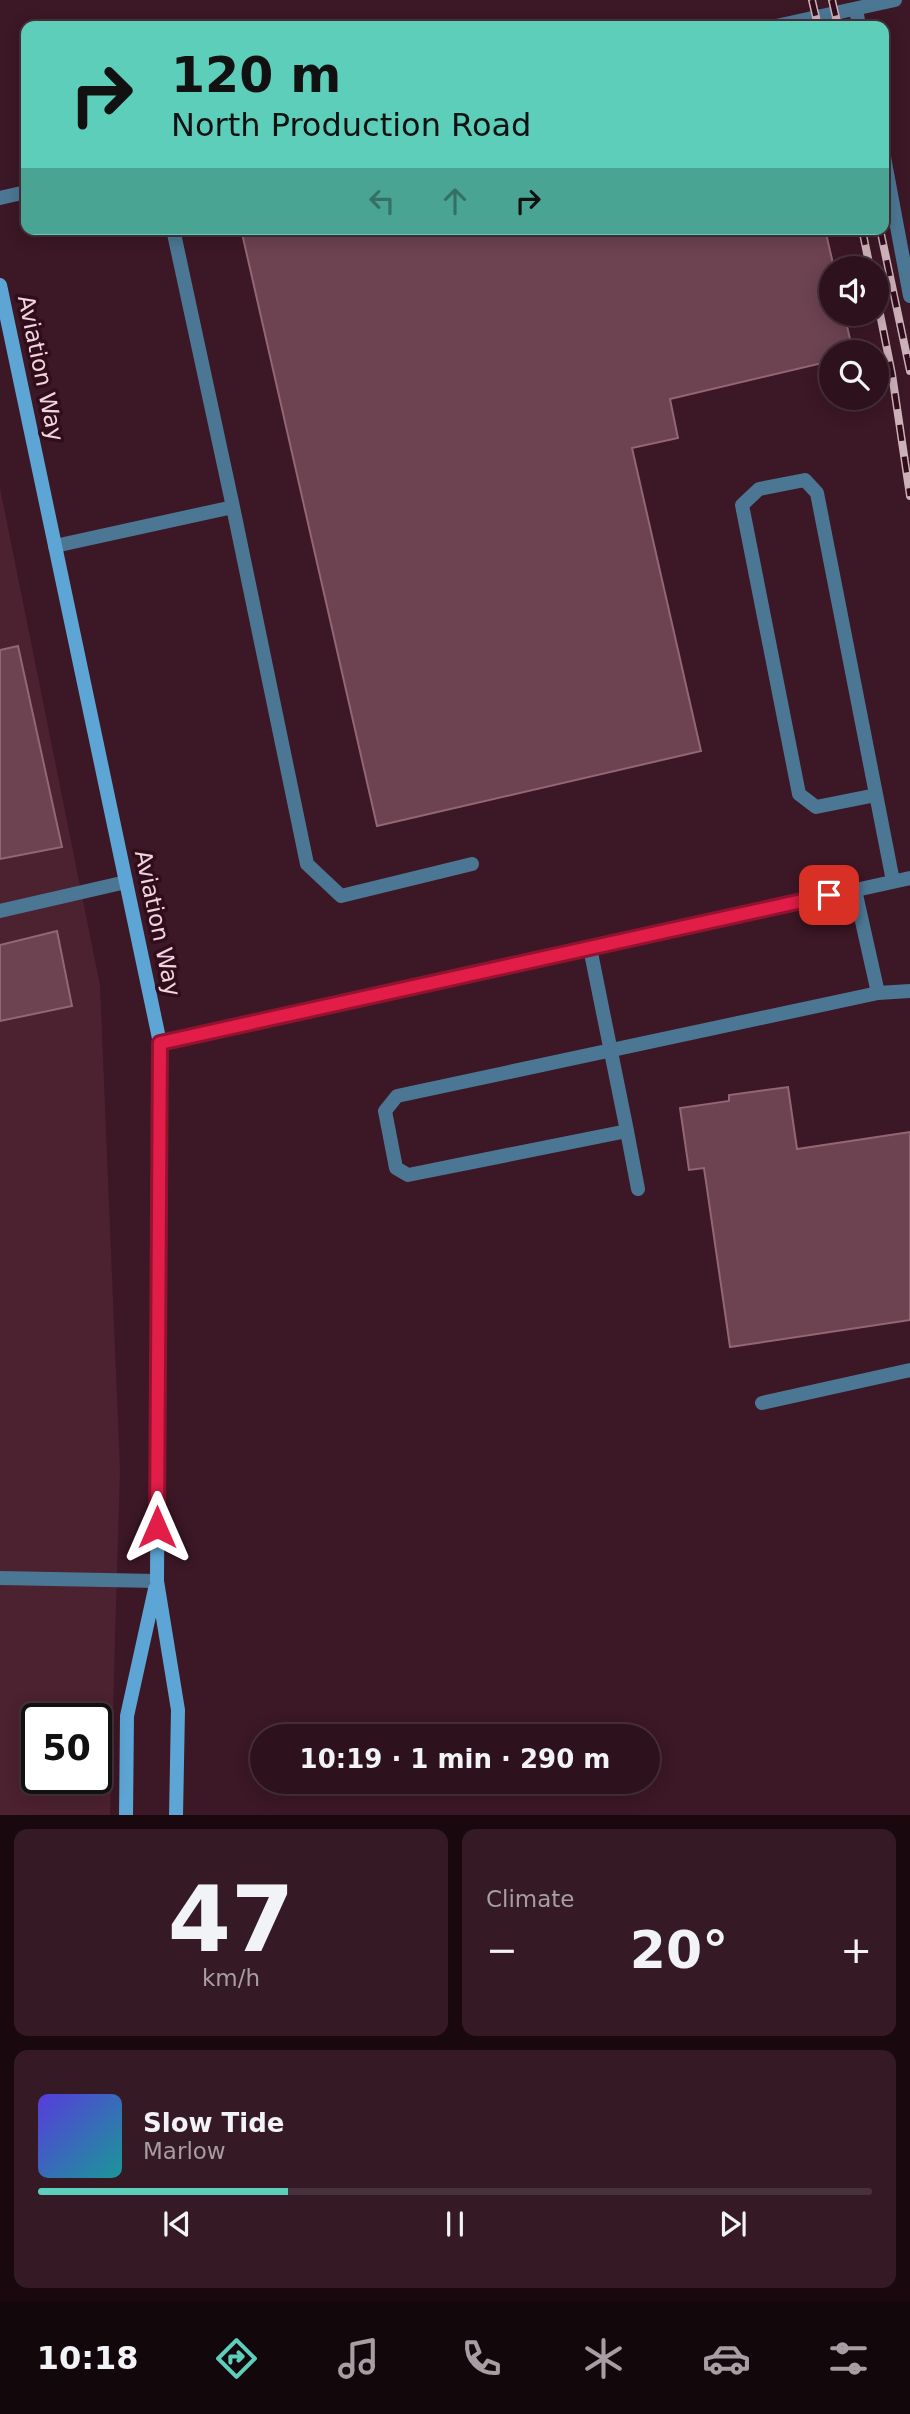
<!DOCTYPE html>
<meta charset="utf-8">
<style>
:root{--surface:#2d111c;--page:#351a25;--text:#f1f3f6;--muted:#a79da3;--line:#48313b;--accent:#5dceb9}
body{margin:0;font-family:"DejaVu Sans",sans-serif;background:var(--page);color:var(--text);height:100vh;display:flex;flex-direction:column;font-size:26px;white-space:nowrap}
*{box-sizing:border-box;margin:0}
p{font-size:23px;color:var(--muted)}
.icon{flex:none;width:38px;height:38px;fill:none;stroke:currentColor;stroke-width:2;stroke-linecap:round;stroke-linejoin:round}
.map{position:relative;height:1815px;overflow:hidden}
.sheet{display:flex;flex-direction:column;gap:14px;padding:14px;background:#19090f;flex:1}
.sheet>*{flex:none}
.hud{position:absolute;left:21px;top:21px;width:868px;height:214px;border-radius:14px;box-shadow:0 4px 18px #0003,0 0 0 2px var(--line);background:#5dceb9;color:#111;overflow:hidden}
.fabs{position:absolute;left:819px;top:256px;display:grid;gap:14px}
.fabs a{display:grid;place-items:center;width:70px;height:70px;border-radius:50%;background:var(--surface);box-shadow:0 4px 18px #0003,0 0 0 2px var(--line);font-size:35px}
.speed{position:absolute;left:21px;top:1703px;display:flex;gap:14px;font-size:35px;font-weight:700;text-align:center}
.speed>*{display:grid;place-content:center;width:91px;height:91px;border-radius:50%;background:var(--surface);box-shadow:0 4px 18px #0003,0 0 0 2px var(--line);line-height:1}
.speed .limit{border:4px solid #111;border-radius:10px;background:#fff;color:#111}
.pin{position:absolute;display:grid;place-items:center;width:60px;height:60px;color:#fff;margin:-30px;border-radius:14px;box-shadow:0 4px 10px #0006}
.me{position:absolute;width:77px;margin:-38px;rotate:0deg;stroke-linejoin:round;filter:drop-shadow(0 0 5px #0008)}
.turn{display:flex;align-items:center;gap:24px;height:147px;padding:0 35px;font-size:32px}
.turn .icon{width:91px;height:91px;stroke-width:2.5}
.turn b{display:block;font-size:49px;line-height:60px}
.lanes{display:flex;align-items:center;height:66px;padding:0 35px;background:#0003;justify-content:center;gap:35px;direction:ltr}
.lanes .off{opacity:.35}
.big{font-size:52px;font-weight:800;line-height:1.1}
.sheet .tile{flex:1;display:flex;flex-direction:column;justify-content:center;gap:10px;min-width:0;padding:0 24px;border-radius:14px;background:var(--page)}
.sheet .dial{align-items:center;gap:0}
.dial b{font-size:91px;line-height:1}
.song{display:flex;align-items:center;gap:21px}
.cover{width:84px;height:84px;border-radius:10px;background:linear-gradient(135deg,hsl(250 70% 55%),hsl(180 70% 35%))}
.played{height:7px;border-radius:4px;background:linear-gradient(90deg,var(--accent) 30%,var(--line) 30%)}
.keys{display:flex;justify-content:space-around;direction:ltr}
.heat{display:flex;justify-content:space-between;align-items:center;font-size:38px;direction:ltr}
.sheet .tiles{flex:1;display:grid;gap:14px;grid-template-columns:1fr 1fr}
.tile:last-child{grid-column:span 2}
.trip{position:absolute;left:250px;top:1724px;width:410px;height:70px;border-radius:35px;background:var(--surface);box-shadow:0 4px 18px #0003,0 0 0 2px var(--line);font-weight:800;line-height:70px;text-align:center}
.tabs{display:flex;height:112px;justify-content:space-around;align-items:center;background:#12070b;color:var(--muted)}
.tabs .icon{width:49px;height:49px}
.tabs .current{color:var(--accent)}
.tabs b{font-size:32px;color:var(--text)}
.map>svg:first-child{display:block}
.built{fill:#4c2130;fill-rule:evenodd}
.building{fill:#6d4351;stroke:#936674;stroke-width:2}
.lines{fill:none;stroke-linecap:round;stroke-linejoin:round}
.lane{stroke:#4c7794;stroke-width:14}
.street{stroke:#4c7794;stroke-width:14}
.secondary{stroke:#5da5d4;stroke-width:14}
.rail-casing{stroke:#cdb1b9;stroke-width:8}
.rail{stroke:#310d1b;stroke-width:5;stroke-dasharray:16;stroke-linecap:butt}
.route-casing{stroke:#92132f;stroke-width:18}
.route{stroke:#e11d48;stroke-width:12}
.labels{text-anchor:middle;stroke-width:7;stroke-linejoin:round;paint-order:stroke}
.street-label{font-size:23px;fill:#efd5dc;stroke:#310d1b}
</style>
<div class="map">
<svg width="910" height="1816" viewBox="0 0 910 1816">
<rect width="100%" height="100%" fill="#3c1725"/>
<path class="built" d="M 0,488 L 100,985 L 120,1469 L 110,1815 L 0,1815 ZM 37,1718 L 96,1718 L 96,1778 L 37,1778 Z"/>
<path class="building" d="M 241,229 L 825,229 L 834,268 L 831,268 L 831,313 L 844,313 L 853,352 L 831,352 L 831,361 L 670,399 L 678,438 L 632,448 L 701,751 L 377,826 Z
M 18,646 L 62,847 L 0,859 L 0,650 Z
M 57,931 L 72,1006 L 0,1021 L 0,945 Z
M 788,1087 L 797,1149 L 910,1132 L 910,1320 L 730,1347 L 704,1168 L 689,1170 L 680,1108 L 729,1101 L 729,1095 Z"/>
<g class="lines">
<path class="lane" d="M 856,9 L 859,26
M 776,26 L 895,0
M 884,157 L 910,296
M 0,198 L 26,192
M 233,507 L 307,864 L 341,896 L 472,864
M 55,546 L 233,507 L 173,229
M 876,795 L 816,807 L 799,794 L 742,505 L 759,489 L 805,480 L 817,493 L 893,881
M 855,890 L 878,993 L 910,991
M 0,911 L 126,882
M 590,948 L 627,1131 L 408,1175 L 396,1168 L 385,1111 L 397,1096 L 878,993
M 627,1131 L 638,1189
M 762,1403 L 910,1370
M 0,1578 L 157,1581"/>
<path class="street" d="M 160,1043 L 910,878"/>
<path class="secondary" d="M 0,285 L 160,1043 L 157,1581 L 178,1710 L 176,1816
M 126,1816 L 127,1716 L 155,1589"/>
<defs>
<path id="rail" d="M 812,0 L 818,26
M 832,0 L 838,26
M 862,229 L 870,268
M 880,229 L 910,371
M 877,299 L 892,374 L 910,496"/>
</defs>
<use href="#rail" class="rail-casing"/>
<use href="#rail" class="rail"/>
</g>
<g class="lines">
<defs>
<path id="route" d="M 157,1527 L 160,1043 L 829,895"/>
</defs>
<use href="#route" class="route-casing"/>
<use href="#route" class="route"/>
</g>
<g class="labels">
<g class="street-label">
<text transform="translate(41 368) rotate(78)" y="8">Aviation Way</text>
<text transform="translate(158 923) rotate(78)" y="8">Aviation Way</text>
</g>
</g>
</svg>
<div class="fabs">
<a><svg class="icon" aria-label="sound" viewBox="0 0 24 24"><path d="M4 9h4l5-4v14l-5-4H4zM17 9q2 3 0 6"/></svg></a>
<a><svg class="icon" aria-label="search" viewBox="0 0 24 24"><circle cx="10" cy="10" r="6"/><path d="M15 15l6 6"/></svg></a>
</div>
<div class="speed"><div class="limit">50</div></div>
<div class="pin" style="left:829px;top:895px;background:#d93025"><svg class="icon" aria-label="arrive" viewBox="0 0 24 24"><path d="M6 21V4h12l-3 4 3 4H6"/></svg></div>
<svg class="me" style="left:157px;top:1527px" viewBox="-20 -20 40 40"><path d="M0-17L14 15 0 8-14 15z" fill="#e11d48" stroke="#fff" stroke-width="4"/></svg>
<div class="trip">10:19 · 1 min · 290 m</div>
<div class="hud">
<div class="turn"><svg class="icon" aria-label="right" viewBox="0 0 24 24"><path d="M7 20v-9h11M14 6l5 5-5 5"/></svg><div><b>120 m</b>North Production Road</div></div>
<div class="lanes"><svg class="icon off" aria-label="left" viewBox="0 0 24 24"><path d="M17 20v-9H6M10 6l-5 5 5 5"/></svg><svg class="icon off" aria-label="ahead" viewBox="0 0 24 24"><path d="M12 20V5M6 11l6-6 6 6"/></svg><svg class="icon" aria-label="right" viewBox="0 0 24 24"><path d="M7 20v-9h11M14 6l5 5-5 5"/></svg></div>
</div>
</div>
<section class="sheet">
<div class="tiles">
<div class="tile dial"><b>47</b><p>km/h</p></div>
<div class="tile"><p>Climate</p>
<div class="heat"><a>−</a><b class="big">20°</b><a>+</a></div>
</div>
<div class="tile">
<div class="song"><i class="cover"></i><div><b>Slow Tide</b><p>Marlow</p></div></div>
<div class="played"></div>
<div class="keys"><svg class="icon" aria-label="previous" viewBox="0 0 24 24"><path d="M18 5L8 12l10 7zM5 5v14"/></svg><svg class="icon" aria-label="pause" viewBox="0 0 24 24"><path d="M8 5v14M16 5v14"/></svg><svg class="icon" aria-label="next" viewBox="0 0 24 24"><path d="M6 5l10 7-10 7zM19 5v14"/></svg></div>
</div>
</div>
</section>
<nav class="tabs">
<b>10:18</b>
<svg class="icon current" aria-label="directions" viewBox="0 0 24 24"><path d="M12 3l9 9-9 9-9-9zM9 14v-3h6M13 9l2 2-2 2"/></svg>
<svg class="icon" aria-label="music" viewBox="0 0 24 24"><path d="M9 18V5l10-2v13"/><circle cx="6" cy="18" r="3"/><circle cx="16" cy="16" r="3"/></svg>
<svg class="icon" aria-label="phone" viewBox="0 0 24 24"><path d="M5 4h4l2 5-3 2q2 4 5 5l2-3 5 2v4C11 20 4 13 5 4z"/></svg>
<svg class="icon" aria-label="climate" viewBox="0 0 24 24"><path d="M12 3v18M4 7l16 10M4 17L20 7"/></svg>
<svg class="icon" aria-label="car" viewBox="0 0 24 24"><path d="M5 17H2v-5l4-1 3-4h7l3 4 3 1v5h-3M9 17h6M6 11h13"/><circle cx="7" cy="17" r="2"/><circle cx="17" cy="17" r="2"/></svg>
<svg class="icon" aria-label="filters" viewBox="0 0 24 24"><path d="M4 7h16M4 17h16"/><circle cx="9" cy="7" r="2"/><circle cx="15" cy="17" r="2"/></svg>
</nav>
